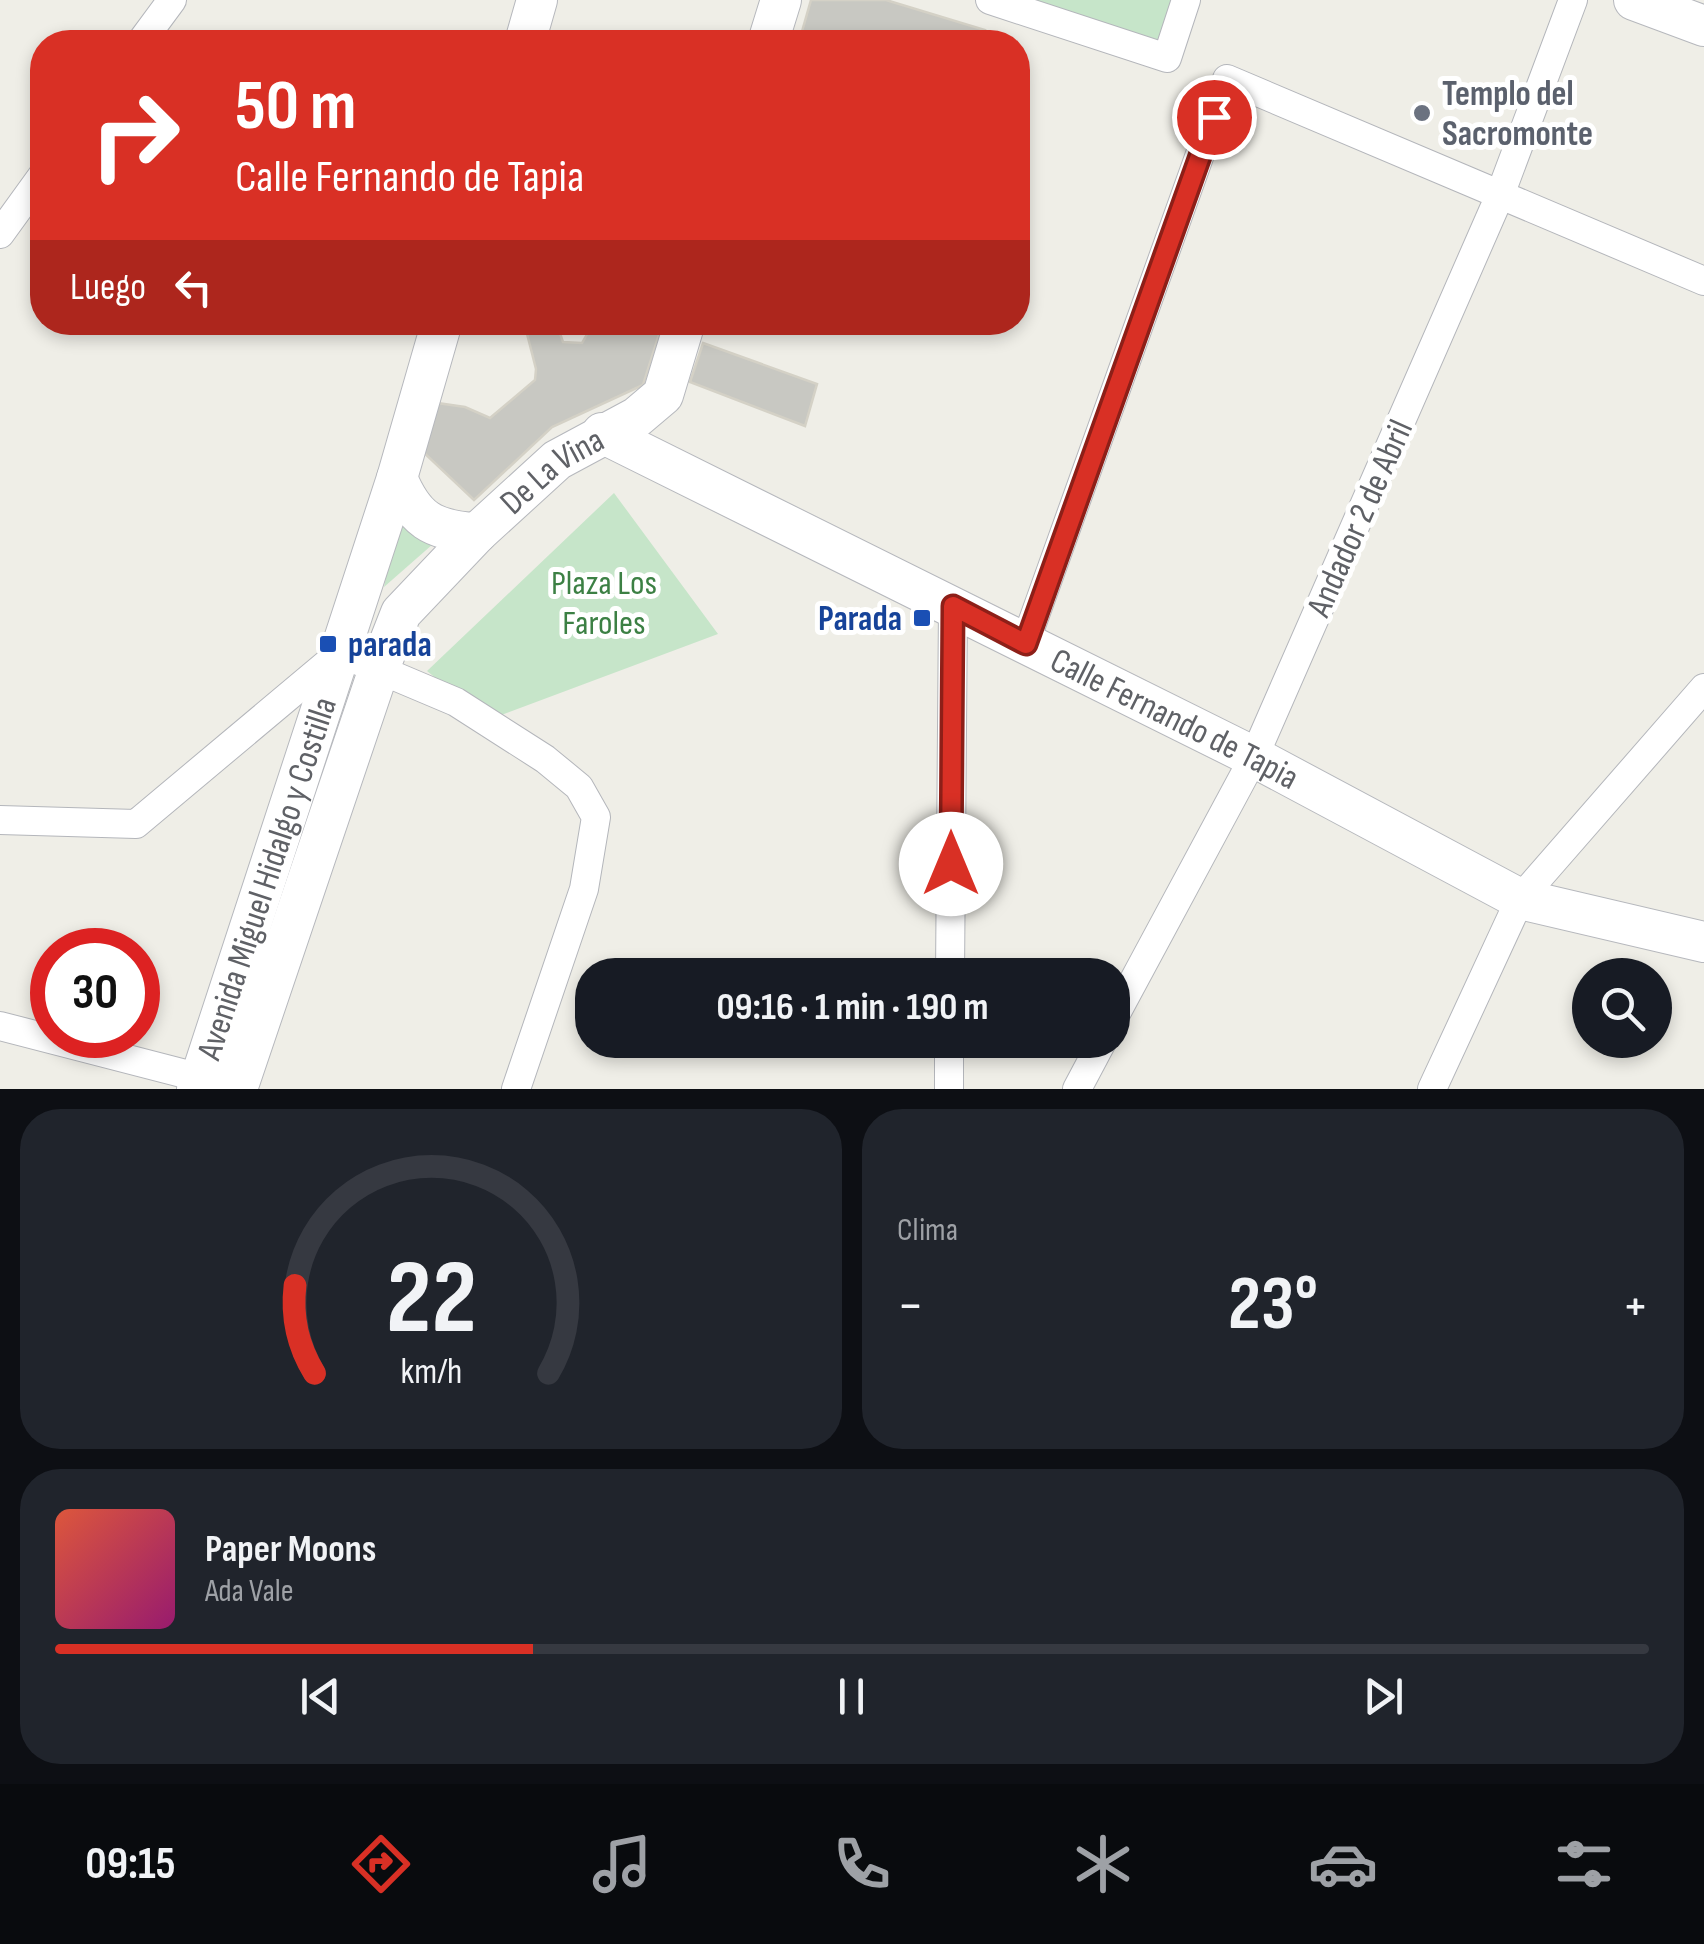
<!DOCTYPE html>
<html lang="es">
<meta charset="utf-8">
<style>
:root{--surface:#171b24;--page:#20242c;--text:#f1f3f6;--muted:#9ea1a6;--line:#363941;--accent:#d93025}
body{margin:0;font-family:"Sofia Sans Condensed",sans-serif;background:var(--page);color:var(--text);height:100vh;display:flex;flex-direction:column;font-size:38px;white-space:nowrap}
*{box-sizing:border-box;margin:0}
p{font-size:32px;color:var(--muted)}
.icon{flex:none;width:55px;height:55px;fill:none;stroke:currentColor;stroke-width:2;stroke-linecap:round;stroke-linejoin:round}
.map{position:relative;height:1089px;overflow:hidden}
.panel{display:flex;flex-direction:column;gap:20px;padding:20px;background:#0d0f14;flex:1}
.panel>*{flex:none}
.guide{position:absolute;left:30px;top:30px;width:1000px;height:305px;border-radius:40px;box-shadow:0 5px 15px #0003;background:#d93025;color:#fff;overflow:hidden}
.controls{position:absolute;left:1572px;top:958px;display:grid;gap:20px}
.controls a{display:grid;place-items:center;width:100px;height:100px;border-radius:50%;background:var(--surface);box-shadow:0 5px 15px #0003;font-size:50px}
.speed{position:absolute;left:30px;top:928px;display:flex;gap:20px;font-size:50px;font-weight:700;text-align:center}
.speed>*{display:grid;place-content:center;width:130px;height:130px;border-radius:50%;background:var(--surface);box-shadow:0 5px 15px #0003;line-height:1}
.speed .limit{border:15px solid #d22;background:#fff;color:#111}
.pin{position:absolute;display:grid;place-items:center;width:85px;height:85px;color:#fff;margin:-42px;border:5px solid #fff;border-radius:50%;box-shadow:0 2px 10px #0007}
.me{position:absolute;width:110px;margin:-55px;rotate:0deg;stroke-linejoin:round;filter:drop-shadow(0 0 8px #0008)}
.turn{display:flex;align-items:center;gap:35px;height:210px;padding:0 40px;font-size:45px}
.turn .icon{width:130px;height:130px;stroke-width:2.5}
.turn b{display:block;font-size:70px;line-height:85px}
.then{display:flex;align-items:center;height:95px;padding:0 40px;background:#0003;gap:20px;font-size:38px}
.big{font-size:75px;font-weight:700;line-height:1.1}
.panel .tile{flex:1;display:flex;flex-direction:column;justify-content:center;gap:15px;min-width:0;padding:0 35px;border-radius:40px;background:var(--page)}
.panel .dial{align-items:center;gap:0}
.dial svg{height:260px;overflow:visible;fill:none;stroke:var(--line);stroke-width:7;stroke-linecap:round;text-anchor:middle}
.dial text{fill:var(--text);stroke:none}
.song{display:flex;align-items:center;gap:30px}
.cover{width:120px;height:120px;border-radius:15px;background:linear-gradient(135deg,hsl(10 70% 55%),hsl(320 70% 35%))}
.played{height:10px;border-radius:5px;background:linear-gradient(90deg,var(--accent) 30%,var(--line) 30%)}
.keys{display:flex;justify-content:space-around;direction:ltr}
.heat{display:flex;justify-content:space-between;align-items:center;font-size:55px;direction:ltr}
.panel .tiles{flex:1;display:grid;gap:20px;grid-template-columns:1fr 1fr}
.tile:last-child{grid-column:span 2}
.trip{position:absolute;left:575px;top:958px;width:555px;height:100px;border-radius:40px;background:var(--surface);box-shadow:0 5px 15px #0003;font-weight:700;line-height:100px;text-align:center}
.menu{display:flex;height:160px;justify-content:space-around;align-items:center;background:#090b0e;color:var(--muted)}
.menu .icon{width:70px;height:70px}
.menu .on{color:var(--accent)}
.menu b{font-size:45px;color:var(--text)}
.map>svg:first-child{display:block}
.green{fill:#c6e5c9}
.building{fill:#c8c8c2;stroke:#d4d1c6;stroke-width:2.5}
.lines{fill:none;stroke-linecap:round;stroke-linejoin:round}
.street-casing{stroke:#b4b6bb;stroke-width:30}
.secondary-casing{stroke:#b6b8bd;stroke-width:42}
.street{stroke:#fff;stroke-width:28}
.secondary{stroke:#fff;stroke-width:40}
.route-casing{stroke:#8d1f18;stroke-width:25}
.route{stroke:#d93025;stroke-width:18}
.worship-dot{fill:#6b7280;stroke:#fff;stroke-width:4}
.transit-dot{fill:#1a4fb4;stroke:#fff;stroke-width:4}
.labels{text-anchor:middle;stroke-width:10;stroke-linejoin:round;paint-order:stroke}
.worship-label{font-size:35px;font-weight:bold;fill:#5b616d;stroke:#fff;text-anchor:start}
.street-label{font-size:35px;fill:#5f6166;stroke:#fff}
.park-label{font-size:35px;fill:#3c8044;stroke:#fff}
.transit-label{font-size:35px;font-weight:bold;fill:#164399;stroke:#fff;text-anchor:end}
</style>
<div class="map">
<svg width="1704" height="1089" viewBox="0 0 1704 1089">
<rect width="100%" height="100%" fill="#efeee7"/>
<path class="green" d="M 1023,0 L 1181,0 L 1166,42 Z
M 614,493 L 718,634 L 488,720 L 427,671 Z
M 398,518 L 433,544 L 384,587 Z"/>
<path class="building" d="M 811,0 L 886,0 L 985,30 L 981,42 L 799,42 Z
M 524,322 L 556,322 L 563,342 L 582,343 L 594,322 L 662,325 L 643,385 L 552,427 L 474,500 L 422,451 L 437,403 L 465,407 L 490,418 L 535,380 L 536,369 Z
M 703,343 L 817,384 L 805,426 L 690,382 Z
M 852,961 L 930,962 L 930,975 L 852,975 Z"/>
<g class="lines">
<defs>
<path id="street" d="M 990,0 L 1167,58 L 1186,0
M 141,42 L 172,0
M 0,234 L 42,176
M 1025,643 L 1227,79 L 1704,281
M 0,820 L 136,824 L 340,653 L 456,702 L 545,759 L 579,787 L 596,817 L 584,889 L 516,1089
M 950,975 L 953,606
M 1112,1021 L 1254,757 L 1500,195 L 1573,0
M 0,1026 L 201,1078
M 949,1089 L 949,1040
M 1077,1089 L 1103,1040
M 1432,1089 L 1520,899 L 1704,688"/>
<g id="secondary">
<path d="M 1634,0 L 1704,26"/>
<path d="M 525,42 L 537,0"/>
<path d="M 768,42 L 781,0"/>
<path id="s1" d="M 602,433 L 1254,757 L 1520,899 L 1704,942"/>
<path d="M 397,478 C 414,519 432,531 477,533"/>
<path id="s2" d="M 197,1089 L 397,478 L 442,322"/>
<path id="s3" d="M 237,1089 L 379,669 L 401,613 L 477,533 L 557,460 L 637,417 L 663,395 L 685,322"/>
</g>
</defs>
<use href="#street" class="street-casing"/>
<use href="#secondary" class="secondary-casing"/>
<use href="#street" class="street"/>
<use href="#secondary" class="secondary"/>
</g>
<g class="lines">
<defs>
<path id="route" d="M 951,864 L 953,606 L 1026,644 L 1214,117"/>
</defs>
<use href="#route" class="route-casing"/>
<use href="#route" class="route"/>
</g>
<circle class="worship-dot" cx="1422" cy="113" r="10"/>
<g class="transit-dot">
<rect x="912" y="608" width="20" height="20" rx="5"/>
<rect x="318" y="634" width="20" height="20" rx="5"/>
</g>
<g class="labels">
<g class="worship-label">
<text x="1442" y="105">Templo del<tspan x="1442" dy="40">Sacromonte</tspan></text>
</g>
<g class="street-label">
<text dy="12" stroke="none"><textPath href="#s3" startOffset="712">De La Vina</textPath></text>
<text transform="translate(1359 518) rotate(-66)" y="12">Andador 2 de Abril</text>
<text dy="12" stroke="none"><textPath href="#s1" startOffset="640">Calle Fernando de Tapia</textPath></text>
<text dy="12" stroke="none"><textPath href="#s2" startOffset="222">Avenida Miguel Hidalgo y Costilla</textPath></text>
</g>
<g class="park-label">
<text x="604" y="594">Plaza Los<tspan x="604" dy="40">Faroles</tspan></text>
</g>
<g class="transit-label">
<text x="902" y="630">Parada</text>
<text x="348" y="656" text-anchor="start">parada</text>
</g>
</g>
</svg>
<div class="controls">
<a><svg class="icon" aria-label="search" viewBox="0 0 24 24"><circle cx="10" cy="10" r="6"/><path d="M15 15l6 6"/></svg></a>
</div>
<div class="speed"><div class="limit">30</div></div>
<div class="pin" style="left:1214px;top:117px;background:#d93025"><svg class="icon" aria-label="arrive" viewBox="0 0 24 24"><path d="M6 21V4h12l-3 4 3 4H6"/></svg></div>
<svg class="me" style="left:951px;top:864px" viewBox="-20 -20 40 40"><circle r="19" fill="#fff"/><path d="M0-13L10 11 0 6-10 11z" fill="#d93025"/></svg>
<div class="trip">09:16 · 1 min · 190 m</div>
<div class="guide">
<div class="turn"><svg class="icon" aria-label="right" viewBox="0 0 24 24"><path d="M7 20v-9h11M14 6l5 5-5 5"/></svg><div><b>50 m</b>Calle Fernando de Tapia</div></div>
<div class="then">Luego<svg class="icon" aria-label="left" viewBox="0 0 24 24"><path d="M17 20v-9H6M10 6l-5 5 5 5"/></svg></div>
</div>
</div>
<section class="panel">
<div class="tiles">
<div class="tile dial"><svg viewBox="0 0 100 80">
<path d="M14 69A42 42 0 1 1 86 69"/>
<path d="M14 69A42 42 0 0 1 8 42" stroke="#d93025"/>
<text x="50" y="56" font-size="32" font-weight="700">22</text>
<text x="50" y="72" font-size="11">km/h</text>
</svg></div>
<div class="tile"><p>Clima</p>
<div class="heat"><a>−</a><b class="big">23°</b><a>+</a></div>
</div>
<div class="tile">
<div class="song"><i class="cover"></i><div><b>Paper Moons</b><p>Ada Vale</p></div></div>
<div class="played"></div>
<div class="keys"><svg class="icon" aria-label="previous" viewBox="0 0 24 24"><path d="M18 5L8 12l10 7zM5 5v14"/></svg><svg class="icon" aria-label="pause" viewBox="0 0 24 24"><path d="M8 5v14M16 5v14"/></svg><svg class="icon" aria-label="next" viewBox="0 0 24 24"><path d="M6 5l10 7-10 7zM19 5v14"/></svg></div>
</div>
</div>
</section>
<nav class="menu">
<b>09:15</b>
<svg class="icon on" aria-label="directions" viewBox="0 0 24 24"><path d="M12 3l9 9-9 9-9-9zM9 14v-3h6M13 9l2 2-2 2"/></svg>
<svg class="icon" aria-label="music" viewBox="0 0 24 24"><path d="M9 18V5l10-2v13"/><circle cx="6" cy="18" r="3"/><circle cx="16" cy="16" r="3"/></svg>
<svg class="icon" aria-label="phone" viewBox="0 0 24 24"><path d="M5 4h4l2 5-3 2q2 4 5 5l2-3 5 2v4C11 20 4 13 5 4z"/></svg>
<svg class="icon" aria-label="climate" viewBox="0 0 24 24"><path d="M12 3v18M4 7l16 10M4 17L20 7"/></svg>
<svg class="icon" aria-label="car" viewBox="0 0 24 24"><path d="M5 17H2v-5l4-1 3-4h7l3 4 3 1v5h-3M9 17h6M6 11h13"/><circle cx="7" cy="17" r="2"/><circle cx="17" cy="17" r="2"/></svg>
<svg class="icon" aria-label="filters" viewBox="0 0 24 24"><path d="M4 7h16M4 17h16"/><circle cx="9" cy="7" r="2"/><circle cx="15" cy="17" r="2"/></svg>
</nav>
